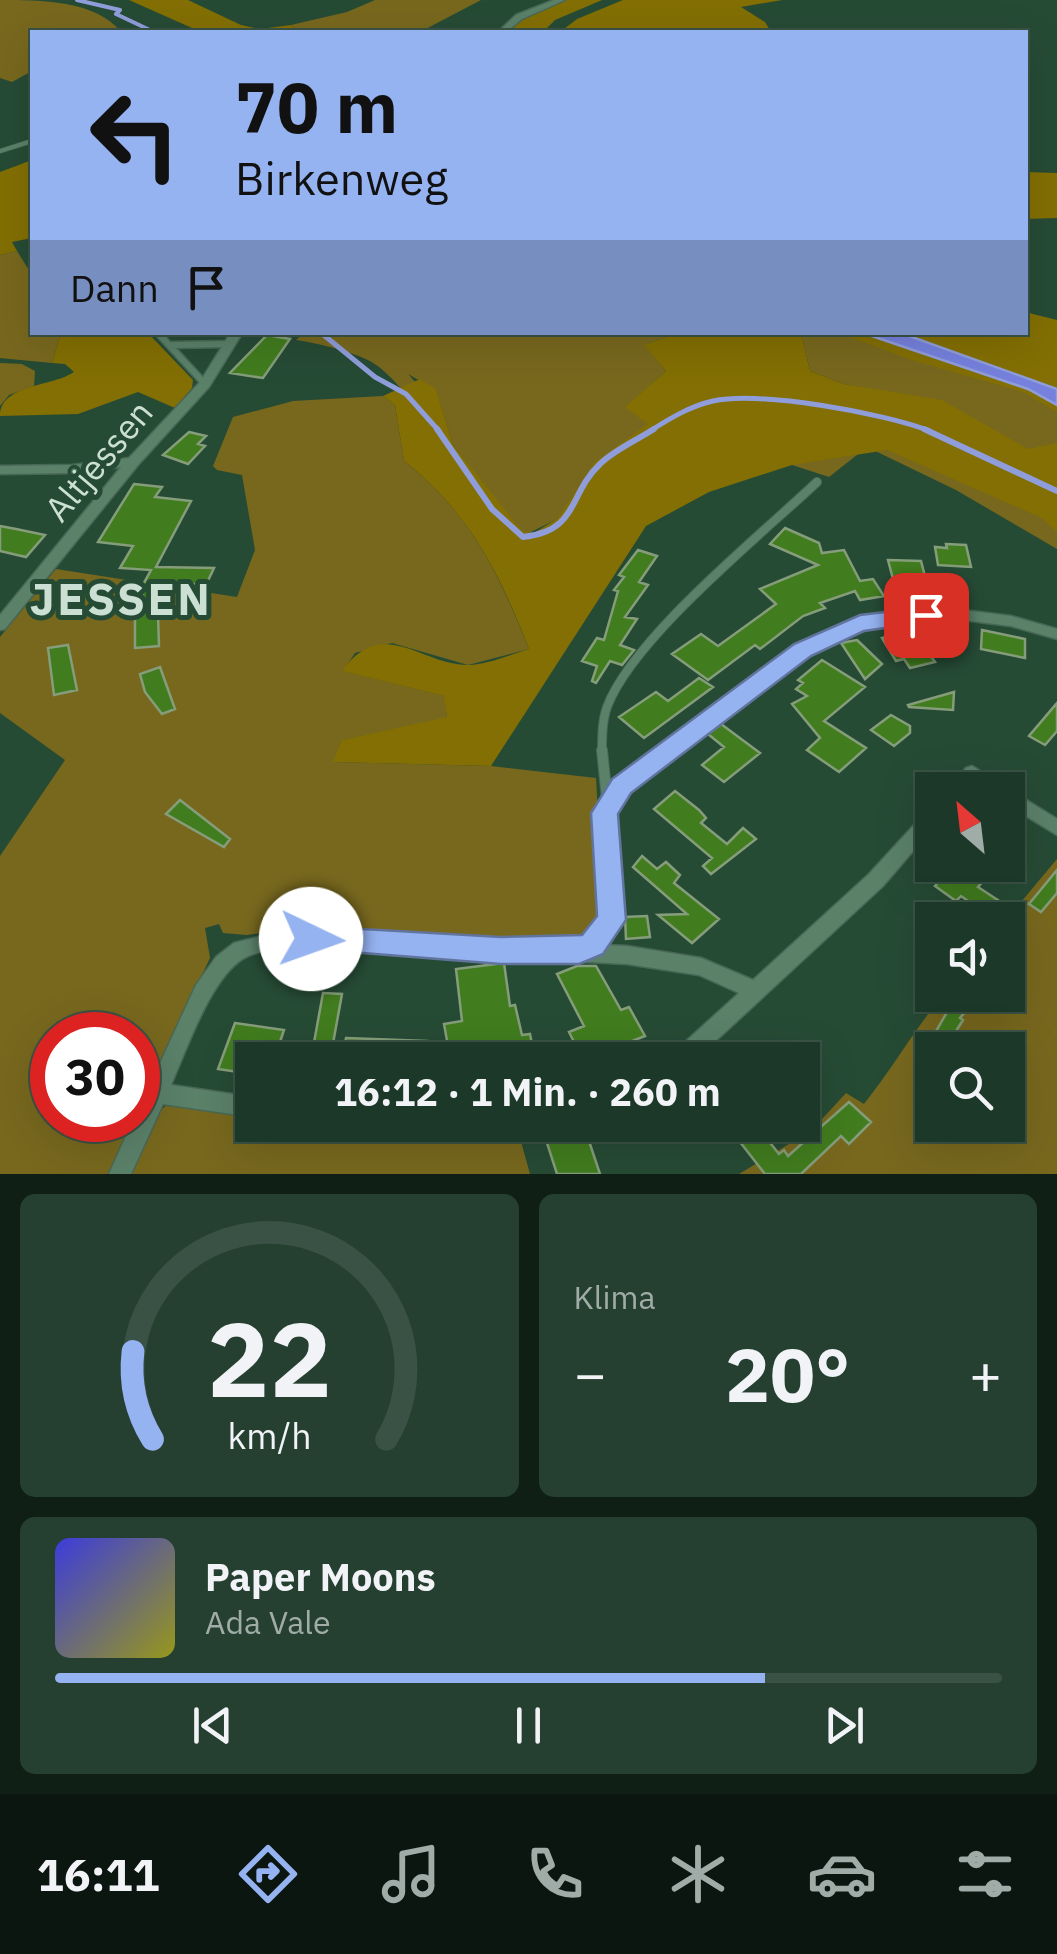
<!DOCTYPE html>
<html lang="de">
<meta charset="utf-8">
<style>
:root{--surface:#1c3828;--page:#253f30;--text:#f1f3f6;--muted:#a0aca8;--line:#3a5245;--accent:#95b2f1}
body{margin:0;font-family:"IBM Plex Sans",sans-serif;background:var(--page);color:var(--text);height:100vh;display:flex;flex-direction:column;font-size:38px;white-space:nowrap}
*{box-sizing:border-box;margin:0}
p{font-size:32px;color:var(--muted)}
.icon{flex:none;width:55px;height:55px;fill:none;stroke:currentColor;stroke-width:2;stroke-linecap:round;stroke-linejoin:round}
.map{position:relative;height:1174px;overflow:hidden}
.side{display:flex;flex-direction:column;gap:20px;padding:20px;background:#0f1f16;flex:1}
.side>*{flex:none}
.banner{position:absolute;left:30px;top:30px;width:998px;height:305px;border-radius:0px;box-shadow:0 10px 40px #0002,0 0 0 2px var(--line);background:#95b2f1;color:#111;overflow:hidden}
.needle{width:65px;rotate:332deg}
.tools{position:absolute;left:915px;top:772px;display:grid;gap:20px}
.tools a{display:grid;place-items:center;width:110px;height:110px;border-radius:0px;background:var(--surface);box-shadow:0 10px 40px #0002,0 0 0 2px var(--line);font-size:50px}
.speed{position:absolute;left:30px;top:1012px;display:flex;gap:20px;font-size:50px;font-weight:700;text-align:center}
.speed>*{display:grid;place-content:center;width:130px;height:130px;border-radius:50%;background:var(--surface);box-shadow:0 10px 40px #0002,0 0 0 2px var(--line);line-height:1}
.speed .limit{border:15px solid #d22;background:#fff;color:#111}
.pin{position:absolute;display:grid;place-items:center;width:85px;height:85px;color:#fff;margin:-42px;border-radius:20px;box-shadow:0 5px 15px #0006}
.me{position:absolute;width:110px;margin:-55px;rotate:93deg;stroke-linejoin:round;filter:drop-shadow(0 0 8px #0008)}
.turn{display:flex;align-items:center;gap:35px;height:210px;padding:0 40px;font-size:45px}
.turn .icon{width:130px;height:130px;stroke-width:2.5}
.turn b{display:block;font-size:70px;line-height:85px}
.then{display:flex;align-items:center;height:95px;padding:0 40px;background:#0003;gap:20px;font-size:38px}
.big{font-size:75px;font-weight:700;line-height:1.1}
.side .widget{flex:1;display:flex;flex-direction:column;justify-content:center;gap:15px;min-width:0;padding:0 35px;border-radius:15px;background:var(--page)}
.side .dial{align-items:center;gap:0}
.dial svg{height:260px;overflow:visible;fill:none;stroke:var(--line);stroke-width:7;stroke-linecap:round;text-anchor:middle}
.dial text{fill:var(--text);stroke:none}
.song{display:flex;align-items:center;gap:30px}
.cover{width:120px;height:120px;border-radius:15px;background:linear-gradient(135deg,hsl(240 70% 55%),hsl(60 70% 35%))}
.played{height:10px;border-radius:5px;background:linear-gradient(90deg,var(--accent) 75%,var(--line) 75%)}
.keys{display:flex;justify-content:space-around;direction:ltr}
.heat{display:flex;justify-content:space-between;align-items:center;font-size:55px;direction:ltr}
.side .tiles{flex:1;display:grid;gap:20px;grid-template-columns:1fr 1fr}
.widget:last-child{grid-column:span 2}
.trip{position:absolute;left:235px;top:1042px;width:585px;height:100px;border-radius:0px;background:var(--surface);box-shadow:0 10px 40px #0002,0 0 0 2px var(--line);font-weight:700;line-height:100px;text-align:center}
.tab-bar{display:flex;height:160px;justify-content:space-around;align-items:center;background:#0b1610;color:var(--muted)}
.tab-bar .icon{width:70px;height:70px}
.tab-bar .selected{color:var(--accent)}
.tab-bar b{font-size:45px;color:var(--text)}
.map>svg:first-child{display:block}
.green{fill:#78681e;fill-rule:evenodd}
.forest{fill:#836f03}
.water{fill:#7581dd;stroke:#8f9dda;stroke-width:2.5}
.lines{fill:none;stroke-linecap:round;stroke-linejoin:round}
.stream-far2{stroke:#8f9dda;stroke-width:4}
.stream-far1{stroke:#8f9dda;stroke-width:5}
.stream{stroke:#8f9dda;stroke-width:6}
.building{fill:#417c1e;stroke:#859d7a;stroke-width:2.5}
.service-far3-casing{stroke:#486856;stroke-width:5}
.service-far2-casing{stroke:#486856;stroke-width:9}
.service-far1-casing{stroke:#486856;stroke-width:10}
.service-casing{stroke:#486856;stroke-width:12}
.minor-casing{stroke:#486856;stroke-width:3}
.service-far3{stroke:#5b8169;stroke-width:4}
.service-far2{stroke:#5b8169;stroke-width:6}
.service-far1{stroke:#5b8169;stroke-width:8}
.service{stroke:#5b8169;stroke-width:10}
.minor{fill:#5b8169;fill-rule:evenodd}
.route{fill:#95b2f1;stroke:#61749d;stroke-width:2.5}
.labels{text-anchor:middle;stroke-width:10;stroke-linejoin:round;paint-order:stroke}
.street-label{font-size:35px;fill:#cbdfd2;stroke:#264b35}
.district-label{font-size:45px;font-weight:bold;letter-spacing:2.5px;fill:#cbdfd2;stroke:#264b35}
</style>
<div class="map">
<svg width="1057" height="1174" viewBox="0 0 1057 1174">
<rect width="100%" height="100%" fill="#264b35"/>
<path class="green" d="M 0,0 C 40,0 96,0 121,32 L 32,32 L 32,71 L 12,82 L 0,78 Z
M 375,0 L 481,0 L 420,32 L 299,32 L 291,25 L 347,12 Z
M 17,251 L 32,275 L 32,332 L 61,333 L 52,363 L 0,358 L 0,255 Z
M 1057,331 L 1057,549 L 956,490 L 867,447 L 829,477 L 789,464 L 567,514 L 513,541 C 484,501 407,380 370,361 C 347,350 321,344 296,340 L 305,332 L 678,333 L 645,345 L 666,371 L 626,407 L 947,403 L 844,384 L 810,371 L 801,333 ZM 408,374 L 436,390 L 453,445 L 512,521 L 434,432 L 435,404 Z
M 0,363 L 22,364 L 35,371 L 34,386 L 9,395 L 0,406 Z
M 383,396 L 395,405 L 404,461 C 471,514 498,572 529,649 L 468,665 L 392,643 L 355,653 L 343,671 L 445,696 L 447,718 L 343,740 L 334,762 L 491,766 L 596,778 L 604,920 L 599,931 L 575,944 L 285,930 L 247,935 L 223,933 L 219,924 L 205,928 L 210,958 L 138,1113 L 138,1035 L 52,1035 L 52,1120 L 134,1120 L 109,1174 L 0,1174 L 0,856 L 65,760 L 0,713 L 0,637 L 56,569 L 237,597 L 255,550 L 242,475 L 217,470 L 213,466 L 233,417 L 293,401 Z
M 1057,859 L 1057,1174 L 739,1174 L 812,1130 L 846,1093 L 864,1104 C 892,1069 914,1030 943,995 L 1008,995 L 1006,920 ZM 932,1050 L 1008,1050 L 1008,1125 L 932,1125 Z
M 178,1100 L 252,1112 L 252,1125 L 332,1125 L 387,1134 L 444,1134 L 517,1127 L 530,1174 L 126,1174 C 139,1146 146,1110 178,1100 Z"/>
<path class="forest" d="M 129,0 L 188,0 L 241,25 L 260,29 L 291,25 L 299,32 L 201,32 Z
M 567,0 L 602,0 L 555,20 L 543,32 L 506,32 L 522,18 Z
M 623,0 L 782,0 L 741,7 L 765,22 L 771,32 L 560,32 L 577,19 Z
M 32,160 L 32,238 L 12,242 L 17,251 L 0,255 L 0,172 Z
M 1025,172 L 1057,173 L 1057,218 L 1025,219 Z
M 1025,312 L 1057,320 L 1057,389 L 901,333 L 1025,332 Z
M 61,333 L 148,333 L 193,380 L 192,388 L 175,408 L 138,392 L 78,414 L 0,416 C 0,384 52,387 74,372 L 65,364 L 52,363 Z
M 678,333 L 801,333 L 810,371 L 844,384 L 942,400 L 1028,449 L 1057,443 L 1057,532 L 1042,518 L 887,450 L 792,465 L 709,492 L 646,526 L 491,766 L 333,762 L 342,740 L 447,717 L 444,696 L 342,671 C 383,614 422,666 469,665 C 487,665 512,654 529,649 C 500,574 469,512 404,461 L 395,405 L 383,396 L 420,379 L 436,389 L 453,445 L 522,531 L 534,533 L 558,518 L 595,462 L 648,424 L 625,407 L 666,371 L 644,345 Z
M 839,333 L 863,333 L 1028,389 L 1057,405 L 1057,412 L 1023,392 L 912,360 Z"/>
<path class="water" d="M 863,333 L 901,333 L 1057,389 L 1057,405 L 1028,389 Z"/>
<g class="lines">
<path class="stream-far2" d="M 77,0 L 120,10 L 116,14 L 154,32"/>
<path class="stream-far1" d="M 320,332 L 375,377 L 406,394 L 439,431
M 650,431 C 669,419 690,406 713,401 C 761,391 884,413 930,431"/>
<path class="stream" d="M 437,429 L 492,509 L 523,537 C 579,531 568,494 600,464 C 614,450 637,440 654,429
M 924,429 L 1057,491"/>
</g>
<path class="building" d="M 267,335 L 290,339 L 263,378 L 230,373 Z
M 189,432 L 206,436 L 198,444 L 205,446 L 188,464 L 163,455 Z
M 134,484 L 162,487 L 155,497 L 191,501 L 156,567 L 214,568 L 206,585 L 157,581 L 159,646 L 135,648 L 135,601 L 145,600 L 140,590 L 151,570 L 120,568 L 133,546 L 98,542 Z
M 0,526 L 16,529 L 45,535 L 26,557 L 0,551 Z
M 785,528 L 819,543 L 822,553 L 844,550 L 860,581 L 873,579 L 884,596 L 860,600 L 855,591 L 820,603 L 825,608 L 803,616 L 760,649 L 755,645 L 708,680 L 672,654 L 701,634 L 718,646 L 776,604 L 760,589 L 818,565 L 770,544 Z
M 946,544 L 966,545 L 971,567 L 938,565 L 935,547 L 947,548 Z
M 638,550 L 657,556 L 639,582 L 648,585 L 625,617 L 637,619 L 620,645 L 634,650 L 622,665 L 610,661 L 596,683 L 592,681 L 597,666 L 582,661 L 597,638 L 604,640 L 618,591 L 614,590 L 624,577 L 619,575 Z
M 888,560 L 921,561 L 926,580 L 893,579 Z
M 912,630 L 935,662 L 910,668 L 904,659 L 896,661 L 882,638 Z
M 982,630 L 1025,639 L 1025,658 L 981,649 Z
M 857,640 L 882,664 L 865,679 L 841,643 Z
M 68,645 L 77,690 L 54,695 L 48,648 Z
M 822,660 L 865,687 L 824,721 L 866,748 L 839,772 L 807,750 L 820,738 L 792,704 L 807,696 L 796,689 L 803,683 L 798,680 Z
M 160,667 L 175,709 L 162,714 L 145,692 L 140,674 Z
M 699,678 L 713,687 L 644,738 L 619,717 L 656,692 L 668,701 Z
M 954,692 L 953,710 L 909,707 L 908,705 Z
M 1057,703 L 1057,731 L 1045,745 L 1029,736 Z
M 891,715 L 910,726 L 910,733 L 894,746 L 871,730 Z
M 721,724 L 760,753 L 724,782 L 702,765 L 724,747 L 708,734 Z
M 675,791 L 699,810 L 706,818 L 701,823 L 727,844 L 743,828 L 756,839 L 711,874 L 703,866 L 712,858 L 654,809 Z
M 180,800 L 230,839 L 224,847 L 166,814 Z
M 642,856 L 657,869 L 666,862 L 680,875 L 674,883 L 719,919 L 692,943 L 658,915 L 687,914 L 633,867 Z
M 953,865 L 982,865 L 992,871 L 978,887 L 1013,910 L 1004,920 L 996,920 L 961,896 L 956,901 L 935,886 Z
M 1057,870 L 1057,893 L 1041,912 L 1029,904 Z
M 647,916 L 650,937 L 626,939 L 625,917 Z
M 504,963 L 510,1006 L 515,1005 L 522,1035 L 530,1034 L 535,1060 L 450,1057 L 444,1024 L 462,1021 L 456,969 Z
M 577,966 L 596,966 L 621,1010 L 629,1007 L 645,1036 L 583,1060 L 569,1032 L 584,1026 L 557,974 Z
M 323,993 L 342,994 L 332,1049 L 313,1048 Z
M 957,995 L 979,995 L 960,1018 L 963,1020 L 948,1044 L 940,1043 L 932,1038 Z
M 235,1023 L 284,1030 L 274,1060 L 252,1060 L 252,1074 L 218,1069 Z
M 346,1038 L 427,1041 L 424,1060 L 342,1060 Z
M 849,1102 L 871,1122 L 849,1144 L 841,1136 L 801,1174 L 765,1174 L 733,1133 L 745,1125 L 756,1125 L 779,1154 L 784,1150 L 788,1156 Z
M 586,1132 L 600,1174 L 557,1174 L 547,1143 Z"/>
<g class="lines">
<defs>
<path id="service-far3" d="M 0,151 L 32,141"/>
<path id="service-far2" d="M 157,332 L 205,384
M 170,345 L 230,344"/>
<path id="service-far1" d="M 602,753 C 602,738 602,721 607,707 C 633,638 761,535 817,482"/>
<path id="service" d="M 602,750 L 607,799"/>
<path id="minor" d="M 554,0 L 565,0 L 522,19 L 506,32 L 498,32 L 516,15 Z
M 231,332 L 243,332 L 209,387 L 138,465 L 5,629 L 0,630 L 0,615 L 121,467 L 72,473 L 0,474 L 0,466 L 72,465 L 129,458 L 200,382 Z
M 955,609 L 1011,616 L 1057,629 L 1057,639 L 1011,626 L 955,619 L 863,628 L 808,654 L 642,779 L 619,801 L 614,813 L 621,920 L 611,940 L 603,945 L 627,946 L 701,958 L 753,980 L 869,874 L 926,812 L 932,810 L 932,829 L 883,886 L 695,1060 L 669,1060 L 673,1053 L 739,993 L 699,975 L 627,964 L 287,946 C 275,949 260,951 248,956 C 213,971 186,1051 171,1085 L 252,1097 L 252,1117 L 163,1104 L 131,1174 L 109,1174 L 133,1120 L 138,1120 L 138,1111 L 196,985 L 216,957 L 234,943 L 287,930 L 574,944 L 597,928 L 601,920 L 596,813 L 606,792 L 630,769 L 796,646 L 860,618 Z
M 972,766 L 1057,819 L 1057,835 L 1008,805 L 1008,790 L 984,790 L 974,783 L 967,790 L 948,790 L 966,768 Z
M 358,1125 L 473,1125 L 470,1133 L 462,1136 L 369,1136 L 361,1133 Z"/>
</defs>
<use href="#service-far3" class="service-far3-casing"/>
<use href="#service-far2" class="service-far2-casing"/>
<use href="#service-far1" class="service-far1-casing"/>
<use href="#service" class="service-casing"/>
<use href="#minor" class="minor-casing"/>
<use href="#service-far3" class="service-far3"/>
<use href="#service-far2" class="service-far2"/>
<use href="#service-far1" class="service-far1"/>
<use href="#service" class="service"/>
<use href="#minor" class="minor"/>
</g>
<path class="route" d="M 926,607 L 938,615 L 934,621 L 864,631 L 811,656 L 631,793 L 618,814 L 626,920 L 603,954 L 589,960 L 579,964 L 501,964 L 300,948 L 296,939 L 300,930 L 311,926 L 501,937 L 582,935 L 597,916 L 591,813 L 612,779 L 794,644 L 860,615 Z"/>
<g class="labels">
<g class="street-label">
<text transform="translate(99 461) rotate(-50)" y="12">Altjessen</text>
</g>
<g class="district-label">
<text x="121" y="615">JESSEN</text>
</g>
</g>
</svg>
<div class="tools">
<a><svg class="needle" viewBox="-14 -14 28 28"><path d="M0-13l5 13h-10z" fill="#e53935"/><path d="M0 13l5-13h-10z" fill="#a0aca8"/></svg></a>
<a><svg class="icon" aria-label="sound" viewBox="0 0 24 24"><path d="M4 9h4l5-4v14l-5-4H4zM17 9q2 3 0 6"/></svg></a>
<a><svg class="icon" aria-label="search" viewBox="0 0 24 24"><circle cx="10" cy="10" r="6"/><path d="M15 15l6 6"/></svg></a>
</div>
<div class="speed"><div class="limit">30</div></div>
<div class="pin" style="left:926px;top:615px;background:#d93025"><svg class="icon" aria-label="arrive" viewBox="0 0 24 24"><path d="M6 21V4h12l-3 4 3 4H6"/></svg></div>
<svg class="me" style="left:311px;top:939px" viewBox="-20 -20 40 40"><circle r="19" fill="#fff"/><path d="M0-13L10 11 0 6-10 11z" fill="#95b2f1"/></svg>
<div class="trip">16:12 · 1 Min. · 260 m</div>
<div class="banner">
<div class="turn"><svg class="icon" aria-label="left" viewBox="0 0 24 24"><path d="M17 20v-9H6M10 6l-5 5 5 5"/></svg><div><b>70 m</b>Birkenweg</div></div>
<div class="then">Dann<svg class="icon" aria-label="arrive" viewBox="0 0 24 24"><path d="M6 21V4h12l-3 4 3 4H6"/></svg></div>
</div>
</div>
<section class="side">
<div class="tiles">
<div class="widget dial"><svg viewBox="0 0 100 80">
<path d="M14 69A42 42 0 1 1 86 69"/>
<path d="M14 69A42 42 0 0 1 8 42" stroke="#95b2f1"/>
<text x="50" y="56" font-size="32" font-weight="700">22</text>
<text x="50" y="72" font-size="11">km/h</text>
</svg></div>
<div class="widget"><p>Klima</p>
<div class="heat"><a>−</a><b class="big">20°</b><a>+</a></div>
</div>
<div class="widget">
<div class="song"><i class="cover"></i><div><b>Paper Moons</b><p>Ada Vale</p></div></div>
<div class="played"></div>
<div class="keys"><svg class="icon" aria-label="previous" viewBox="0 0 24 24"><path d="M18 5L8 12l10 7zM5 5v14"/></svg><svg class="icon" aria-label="pause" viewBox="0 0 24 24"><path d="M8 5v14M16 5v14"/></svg><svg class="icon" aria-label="next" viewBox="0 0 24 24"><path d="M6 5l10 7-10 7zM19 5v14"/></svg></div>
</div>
</div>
</section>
<nav class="tab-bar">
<b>16:11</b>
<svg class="icon selected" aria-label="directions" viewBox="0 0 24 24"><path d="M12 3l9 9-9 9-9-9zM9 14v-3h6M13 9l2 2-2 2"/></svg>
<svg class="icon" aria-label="music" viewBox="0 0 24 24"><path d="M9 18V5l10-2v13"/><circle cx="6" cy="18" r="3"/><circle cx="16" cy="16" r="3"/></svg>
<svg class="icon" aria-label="phone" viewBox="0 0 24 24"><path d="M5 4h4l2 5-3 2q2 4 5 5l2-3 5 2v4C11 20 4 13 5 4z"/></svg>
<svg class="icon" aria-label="climate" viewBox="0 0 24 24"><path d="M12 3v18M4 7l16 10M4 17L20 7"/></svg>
<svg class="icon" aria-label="car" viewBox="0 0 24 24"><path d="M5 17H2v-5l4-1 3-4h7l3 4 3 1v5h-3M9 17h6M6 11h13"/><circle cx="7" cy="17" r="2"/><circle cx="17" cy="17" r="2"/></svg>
<svg class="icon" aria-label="filters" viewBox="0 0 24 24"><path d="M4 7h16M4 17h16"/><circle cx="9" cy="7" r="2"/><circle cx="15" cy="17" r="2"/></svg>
</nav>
